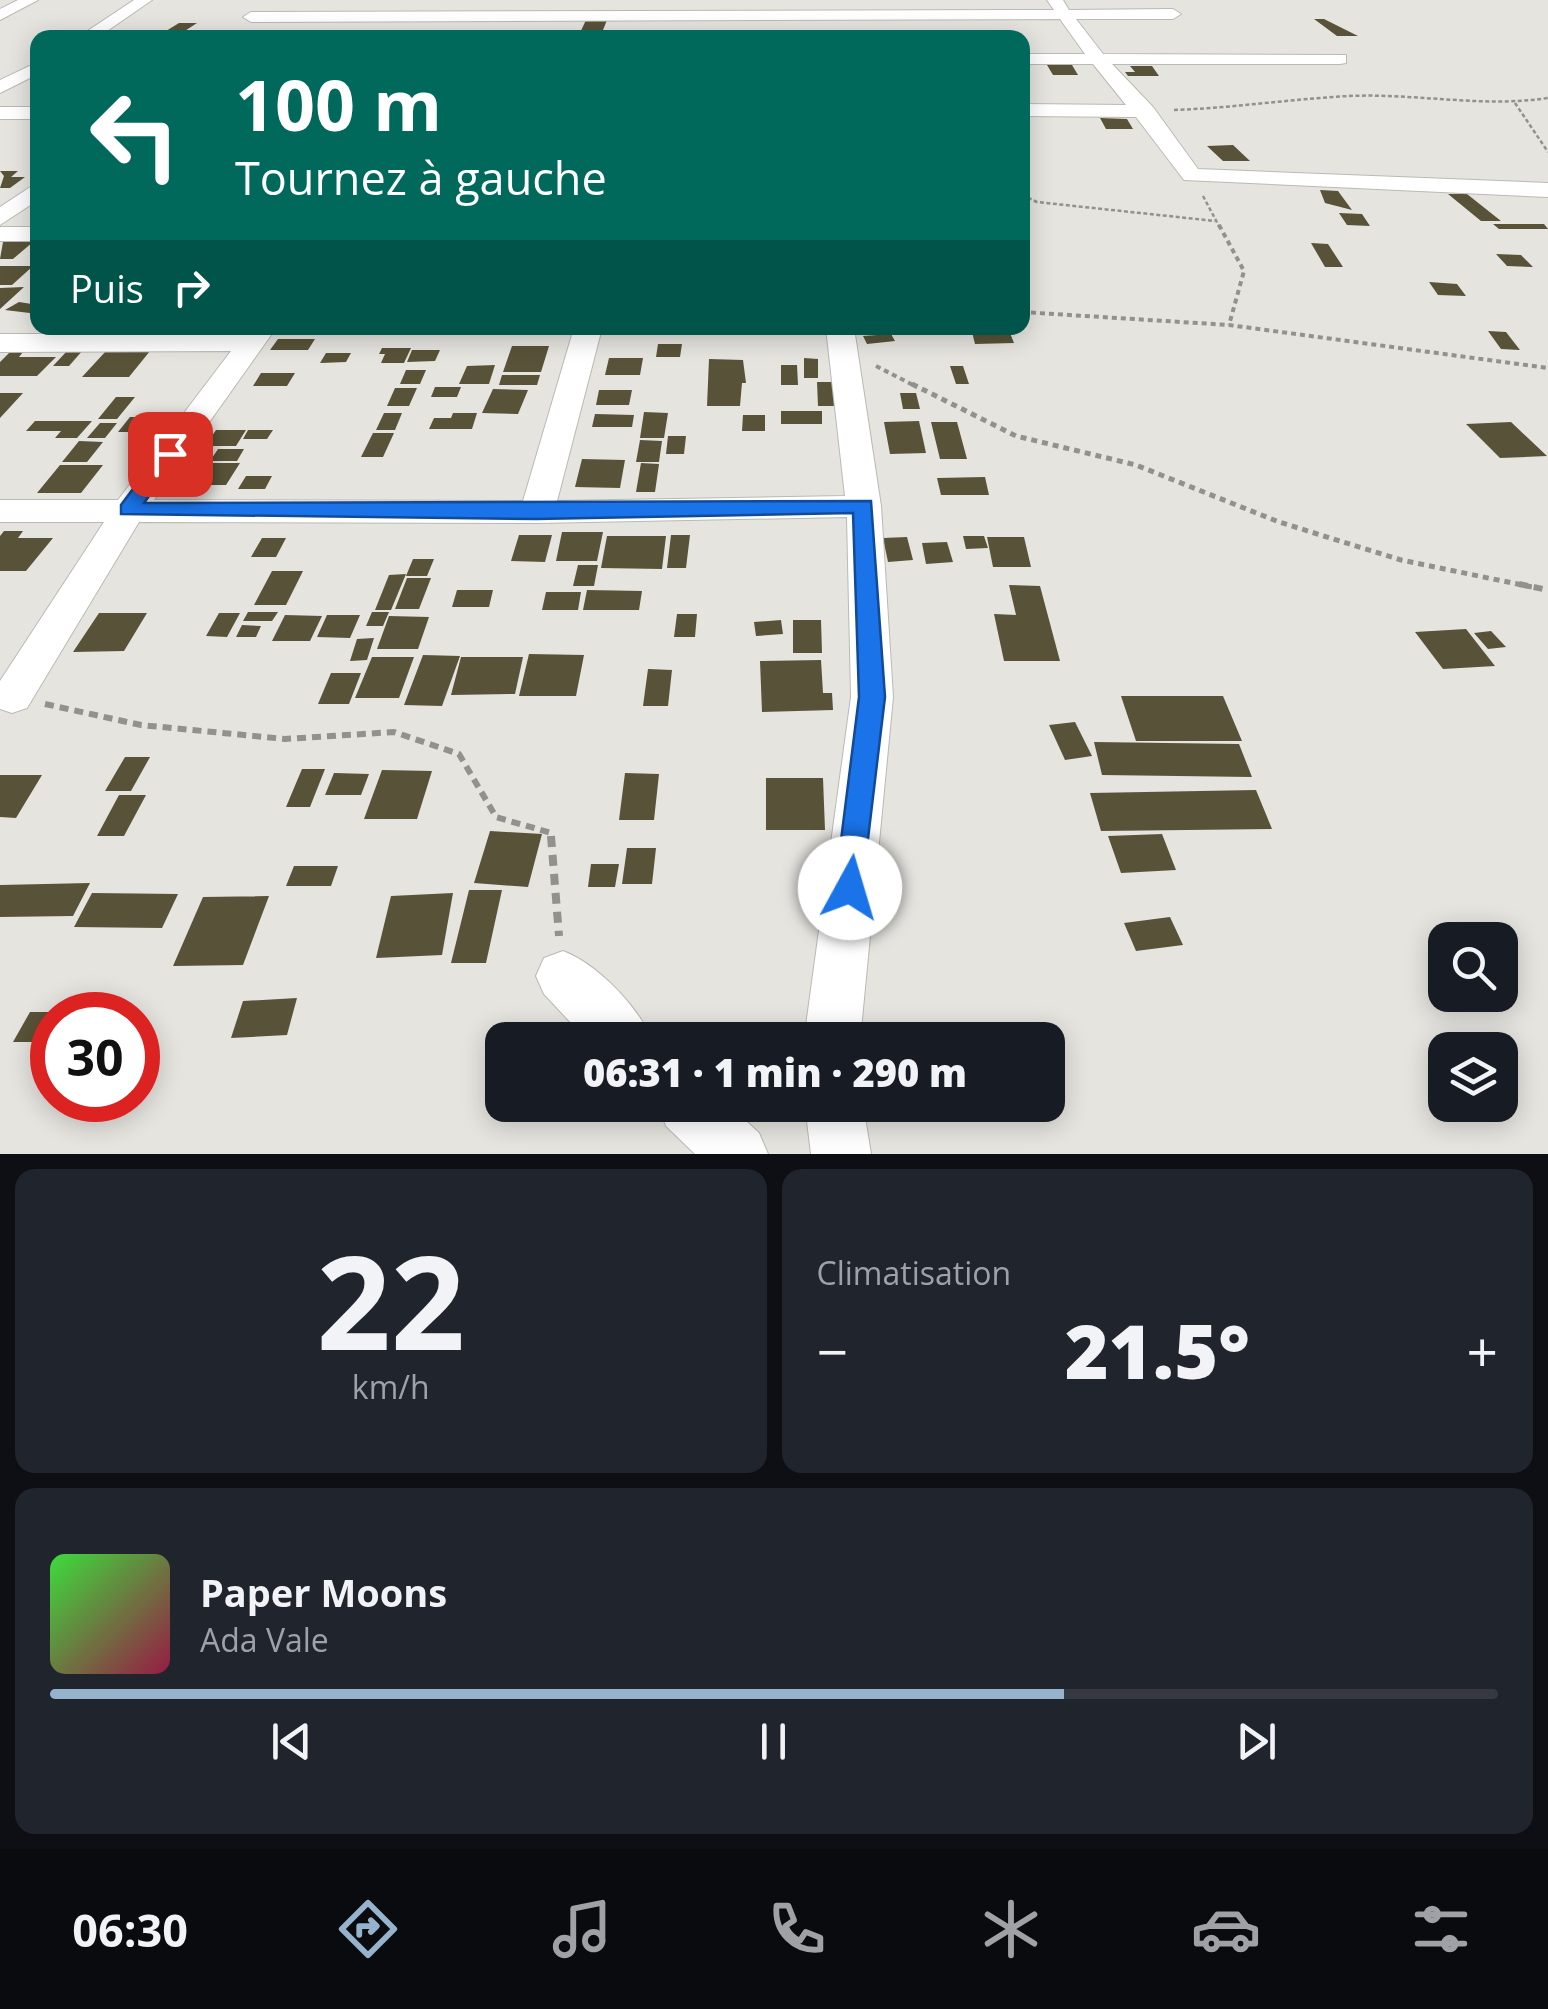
<!DOCTYPE html>
<html lang="fr">
<meta charset="utf-8">
<style>
:root{--surface:#171b24;--page:#20242c;--text:#f1f3f6;--muted:#9ea1a6;--line:#363941;--accent:#95b3cd}
body{margin:0;font-family:"Open Sans",sans-serif;background:var(--page);color:var(--text);height:100vh;display:flex;flex-direction:column;font-size:38px;white-space:nowrap}
*{box-sizing:border-box;margin:0}
p{font-size:32px;color:var(--muted)}
.icon{flex:none;width:55px;height:55px;fill:none;stroke:currentColor;stroke-width:2;stroke-linecap:round;stroke-linejoin:round}
.map{position:relative;height:1154px;overflow:hidden}
.side{display:flex;flex-direction:column;gap:15px;padding:15px;background:#0d0f14;flex:1}
.side>*{flex:none}
.guide{position:absolute;left:30px;top:30px;width:1000px;height:305px;border-radius:20px;box-shadow:0 5px 25px #0003;background:#00695c;color:#fff;overflow:hidden}
.controls{position:absolute;left:1428px;top:922px;display:grid;gap:20px}
.controls a{display:grid;place-items:center;width:90px;height:90px;border-radius:20px;background:var(--surface);box-shadow:0 5px 25px #0003;font-size:50px}
.speed{position:absolute;left:30px;top:992px;display:flex;gap:20px;font-size:50px;font-weight:700;text-align:center}
.speed>*{display:grid;place-content:center;width:130px;height:130px;border-radius:50%;background:var(--surface);box-shadow:0 5px 25px #0003;line-height:1}
.speed .limit{border:15px solid #d22;background:#fff;color:#111}
.pin{position:absolute;display:grid;place-items:center;width:85px;height:85px;color:#fff;margin:-42px;border-radius:20px;box-shadow:0 5px 15px #0006}
.me{position:absolute;width:110px;margin:-55px;rotate:6deg;stroke-linejoin:round;filter:drop-shadow(0 0 8px #0008)}
.turn{display:flex;align-items:center;gap:35px;height:210px;padding:0 40px;font-size:45px}
.turn .icon{width:130px;height:130px;stroke-width:2.5}
.turn b{display:block;font-size:70px;line-height:85px}
.then{display:flex;align-items:center;height:95px;padding:0 40px;background:#0003;gap:20px;font-size:38px}
.big{font-size:75px;font-weight:800;line-height:1.1}
.side .tile{flex:1;display:flex;flex-direction:column;justify-content:center;gap:15px;min-width:0;padding:0 35px;border-radius:20px;background:var(--page)}
.side .dial{align-items:center;gap:0}
.dial b{font-size:130px;line-height:1}
.song{display:flex;align-items:center;gap:30px}
.cover{width:120px;height:120px;border-radius:15px;background:linear-gradient(135deg,hsl(120 70% 55%),hsl(340 70% 35%))}
.played{height:10px;border-radius:5px;background:linear-gradient(90deg,var(--accent) 70%,var(--line) 70%)}
.keys{display:flex;justify-content:space-around;direction:ltr}
.heat{display:flex;justify-content:space-between;align-items:center;font-size:55px;direction:ltr}
.side .tiles{flex:1;display:grid;gap:15px;grid-template-columns:1fr 1fr}
.tile:last-child{grid-column:span 2}
.trip{position:absolute;left:485px;top:1022px;width:580px;height:100px;border-radius:20px;background:var(--surface);box-shadow:0 5px 25px #0003;font-weight:800;line-height:100px;text-align:center}
.dock{display:flex;height:160px;justify-content:space-around;align-items:center;background:#090b0e;color:var(--muted)}
.dock .icon{width:70px;height:70px}
.dock .current{color:var(--accent)}
.dock b{font-size:45px;color:var(--text)}
.map>svg:first-child{display:block}
.building{fill:#585238}
.lines{fill:none;stroke-linecap:round;stroke-linejoin:round}
.minor-casing{stroke:#bab9b5;stroke-width:2}
.path-far4{stroke:#92918e;stroke-width:2.5;stroke-dasharray:4 2.5;stroke-linecap:butt}
.path-far3{stroke:#92918e;stroke-width:4;stroke-dasharray:5 4;stroke-linecap:butt}
.path-far2{stroke:#92918e;stroke-width:5;stroke-dasharray:6 5;stroke-linecap:butt}
.path-far1{stroke:#92918e;stroke-width:6;stroke-dasharray:9 6;stroke-linecap:butt}
.path{stroke:#92918e;stroke-width:8;stroke-dasharray:11 8;stroke-linecap:butt}
.minor{fill:#fff;fill-rule:evenodd}
.route{fill:#1a73e8;stroke:#114b97;stroke-width:2.5}
</style>
<div class="map">
<svg width="1548" height="1154" viewBox="0 0 1548 1154">
<rect width="100%" height="100%" fill="#e5e4df"/>
<path class="building" d="M 1314,19 L 1324,19 L 1358,36 L 1337,36 Z
M 586,20 L 607,20 L 601,35 L 579,35 Z
M 179,23 L 197,23 L 177,36 L 158,36 Z
M 1047,65 L 1072,65 L 1078,75 L 1053,75 Z
M 1130,66 L 1152,66 L 1159,76 L 1128,76 L 1125,72 L 1135,72 Z
M 1100,118 L 1127,119 L 1133,129 L 1106,129 Z
M 1233,145 L 1250,161 L 1223,161 L 1207,146 Z
M 0,171 L 18,171 L 11,177 L 25,177 L 10,188 L 0,188 L 4,176 Z
M 1320,190 L 1338,191 L 1352,210 L 1325,203 Z
M 1448,194 L 1467,194 L 1501,221 L 1481,221 Z
M 1339,213 L 1362,214 L 1370,226 L 1347,225 Z
M 1493,224 L 1544,224 L 1548,229 L 1499,229 Z
M 3,242 L 33,242 L 13,259 L 0,259 Z
M 1311,243 L 1328,244 L 1343,267 L 1325,267 Z
M 1496,254 L 1521,255 L 1533,267 L 1507,266 Z
M 0,266 L 33,266 L 12,285 L 0,285 Z
M 1429,282 L 1457,284 L 1466,296 L 1438,295 Z
M 24,287 L 0,309 L 0,288 Z
M 19,302 L 38,305 L 38,314 L 5,310 Z
M 89,328 L 137,328 L 132,332 L 84,332 Z
M 971,328 L 1008,328 L 1014,343 L 975,344 Z
M 1488,331 L 1506,332 L 1520,350 L 1501,349 Z
M 891,334 L 895,341 L 867,344 L 863,336 Z
M 278,339 L 315,339 L 308,350 L 270,350 Z
M 658,344 L 682,344 L 680,357 L 656,357 Z
M 512,346 L 549,346 L 541,372 L 503,372 Z
M 382,348 L 411,348 L 404,363 L 381,363 L 385,354 L 379,354 Z
M 83,350 L 69,366 L 53,366 L 67,351 Z
M 412,350 L 440,350 L 435,361 L 407,362 Z
M 106,351 L 150,351 L 129,377 L 82,377 Z
M 10,352 L 23,352 L 19,357 L 56,357 L 37,376 L 0,376 L 0,362 Z
M 326,353 L 351,353 L 346,362 L 320,363 Z
M 609,358 L 643,358 L 640,375 L 605,375 Z
M 804,358 L 818,359 L 818,378 L 804,378 Z
M 709,359 L 743,360 L 746,383 L 742,383 L 740,406 L 707,406 Z
M 495,365 L 489,384 L 459,384 L 467,366 Z
M 781,365 L 797,365 L 798,385 L 781,385 Z
M 950,366 L 963,366 L 969,384 L 956,384 Z
M 406,370 L 426,370 L 420,384 L 400,384 Z
M 261,373 L 295,373 L 287,386 L 253,386 Z
M 502,375 L 540,375 L 537,385 L 499,385 Z
M 817,382 L 836,382 L 837,406 L 818,406 Z
M 435,387 L 461,387 L 457,397 L 431,397 Z
M 395,388 L 417,388 L 409,406 L 387,406 Z
M 493,389 L 528,390 L 518,414 L 482,413 Z
M 599,390 L 632,390 L 629,405 L 596,405 Z
M 0,393 L 23,393 L 0,418 Z
M 900,393 L 916,393 L 920,409 L 903,409 Z
M 116,397 L 135,397 L 117,419 L 98,419 Z
M 781,411 L 822,411 L 822,424 L 781,424 Z
M 644,412 L 668,413 L 664,438 L 640,438 Z
M 384,413 L 402,413 L 395,430 L 376,430 Z
M 453,413 L 477,413 L 472,429 L 429,429 L 434,418 L 451,418 Z
M 595,414 L 634,415 L 632,427 L 592,427 Z
M 743,415 L 765,415 L 765,431 L 742,431 Z
M 130,417 L 165,417 L 154,432 L 118,432 Z
M 35,421 L 92,421 L 77,438 L 55,438 L 61,431 L 26,431 Z
M 919,421 L 926,453 L 890,454 L 884,422 Z
M 931,422 L 957,422 L 967,459 L 940,459 Z
M 1511,422 L 1547,456 L 1500,458 L 1466,424 Z
M 100,423 L 117,423 L 105,438 L 87,438 Z
M 216,430 L 246,430 L 236,446 L 205,446 Z
M 248,430 L 273,430 L 267,439 L 243,439 Z
M 373,433 L 394,433 L 383,457 L 361,457 Z
M 668,436 L 686,436 L 684,454 L 666,454 Z
M 640,440 L 662,441 L 659,462 L 636,462 Z
M 79,441 L 103,442 L 87,462 L 62,462 Z
M 218,449 L 244,449 L 237,461 L 210,461 Z
M 582,459 L 625,460 L 620,488 L 575,487 Z
M 200,463 L 240,463 L 226,485 L 185,485 Z
M 641,463 L 659,464 L 655,492 L 636,492 Z
M 60,465 L 103,465 L 81,493 L 37,493 Z
M 246,476 L 272,476 L 265,489 L 238,489 Z
M 985,477 L 989,495 L 941,495 L 937,478 Z
M 4,531 L 23,531 L 18,538 L 53,538 L 26,571 L 0,571 L 0,536 Z
M 562,532 L 603,532 L 597,561 L 556,561 Z
M 519,535 L 552,535 L 545,562 L 511,561 Z
M 671,535 L 690,535 L 686,568 L 667,568 Z
M 607,536 L 666,536 L 662,569 L 601,568 Z
M 963,536 L 984,536 L 988,548 L 966,549 Z
M 907,537 L 913,560 L 888,562 L 883,538 Z
M 987,537 L 1024,537 L 1031,567 L 993,567 Z
M 262,538 L 286,538 L 276,557 L 251,557 Z
M 947,542 L 953,562 L 926,564 L 922,543 Z
M 413,559 L 434,559 L 427,576 L 406,576 Z
M 578,565 L 598,565 L 594,586 L 573,586 Z
M 272,571 L 303,571 L 286,605 L 254,605 Z
M 406,574 L 391,610 L 375,610 L 389,575 Z
M 407,578 L 431,578 L 419,609 L 395,609 Z
M 1009,585 L 1040,586 L 1060,661 L 1004,661 L 994,614 L 1016,615 Z
M 457,590 L 493,590 L 489,607 L 452,607 Z
M 587,590 L 642,591 L 639,610 L 583,610 Z
M 546,592 L 581,592 L 578,610 L 542,610 Z
M 248,612 L 278,612 L 272,621 L 243,621 Z
M 372,612 L 389,612 L 383,626 L 366,626 Z
M 99,613 L 147,613 L 124,651 L 73,652 Z
M 219,613 L 240,613 L 227,637 L 206,636 Z
M 677,614 L 697,614 L 695,637 L 674,637 Z
M 285,615 L 322,616 L 310,641 L 272,641 Z
M 327,615 L 360,615 L 350,638 L 317,637 Z
M 389,616 L 429,617 L 418,649 L 377,649 Z
M 781,620 L 783,634 L 756,636 L 754,622 Z
M 793,620 L 821,620 L 822,653 L 793,653 Z
M 242,625 L 261,626 L 256,637 L 236,637 Z
M 1466,629 L 1495,666 L 1443,669 L 1415,632 Z
M 1491,631 L 1506,647 L 1488,649 L 1474,633 Z
M 374,638 L 367,660 L 350,661 L 357,639 Z
M 529,654 L 584,655 L 576,696 L 519,696 Z
M 423,655 L 460,656 L 442,706 L 404,705 Z
M 372,657 L 414,657 L 399,698 L 355,698 Z
M 461,657 L 523,657 L 515,694 L 451,695 Z
M 821,660 L 823,693 L 832,693 L 833,710 L 762,712 L 760,661 Z
M 648,669 L 672,670 L 668,706 L 643,706 Z
M 331,673 L 361,673 L 349,704 L 318,704 Z
M 1121,696 L 1223,696 L 1242,741 L 1136,741 Z
M 1075,722 L 1092,756 L 1065,760 L 1049,725 Z
M 1094,742 L 1239,744 L 1252,777 L 1102,775 Z
M 125,757 L 150,757 L 131,791 L 105,791 Z
M 302,769 L 325,769 L 310,807 L 286,807 Z
M 382,770 L 432,771 L 417,819 L 364,819 Z
M 334,773 L 369,774 L 361,795 L 325,795 Z
M 625,773 L 659,774 L 654,820 L 619,820 Z
M 0,775 L 42,775 L 16,818 L 0,817 Z
M 766,778 L 823,778 L 825,830 L 766,830 Z
M 1256,790 L 1272,829 L 1101,831 L 1090,793 Z
M 119,795 L 146,795 L 124,836 L 97,836 Z
M 490,831 L 542,834 L 528,887 L 474,883 Z
M 1162,834 L 1176,870 L 1121,873 L 1108,836 Z
M 627,848 L 656,848 L 652,884 L 622,884 Z
M 591,864 L 619,864 L 615,887 L 588,887 Z
M 294,866 L 338,866 L 331,886 L 286,886 Z
M 90,883 L 73,916 L 0,917 L 0,885 Z
M 469,890 L 502,890 L 486,963 L 451,963 Z
M 92,893 L 178,894 L 162,928 L 74,927 Z
M 453,893 L 442,955 L 376,958 L 391,896 Z
M 269,896 L 243,965 L 173,966 L 203,897 Z
M 1170,917 L 1183,945 L 1136,951 L 1124,923 Z
M 297,998 L 287,1035 L 231,1038 L 243,1001 Z
M 30,1012 L 52,1012 L 52,1042 L 13,1042 Z"/>
<g class="lines">
<defs>
<path id="minor" d="M 18,0 L 38,0 L 0,20 L 0,9 Z
M 134,0 L 152,0 L 97,38 L 77,38 Z
M 1047,0 L 1063,0 L 1069,10 L 1173,9 L 1181,14 L 1173,19 L 1076,19 L 1103,54 L 1346,55 L 1346,63 L 1340,64 L 1112,64 L 1153,107 L 1198,169 L 1548,183 L 1548,197 L 1184,180 L 1136,117 L 1022,116 L 1022,104 L 1126,105 L 1093,64 L 1022,64 L 1022,54 L 1085,54 L 1060,19 L 251,22 L 243,17 L 251,12 L 1054,10 Z
M 38,62 L 38,74 L 0,93 L 0,80 Z
M 0,107 L 38,107 L 38,119 L 0,119 Z
M 38,182 L 38,200 L 0,225 L 0,207 Z
M 0,227 L 38,227 L 38,241 L 0,241 Z
M 248,328 L 276,328 L 154,500 L 523,501 L 574,328 L 602,328 L 557,501 L 845,496 L 826,328 L 854,328 L 881,506 L 893,697 L 860,1040 L 804,1040 L 851,697 L 847,517 L 537,523 L 139,522 L 27,708 L 12,713 L 0,709 L 0,681 L 104,522 L 0,522 L 0,500 L 118,500 L 231,351 L 0,352 L 0,334 L 244,334 Z
M 563,951 C 597,964 638,1006 652,1040 L 587,1040 L 544,994 L 536,976 L 544,958 Z
M 658,1105 L 729,1105 L 759,1133 L 768,1154 L 695,1154 L 666,1126 Z
M 805,1105 L 863,1105 L 871,1154 L 811,1154 Z"/>
</defs>
<use href="#minor" class="minor-casing"/>
<path class="path-far4" d="M 1515,103 L 1548,152
M 1174,110 C 1233,108 1291,99 1349,96 C 1416,93 1482,108 1548,98
M 1022,195 L 1037,202 L 1215,221
M 1203,196 L 1220,228"/>
<path class="path-far3" d="M 1219,225 L 1244,271 L 1229,325
M 1022,312 L 1229,325 L 1548,368
M 876,366 L 917,387"/>
<path class="path-far2" d="M 912,384 L 1016,436 L 1136,465 L 1279,522 L 1401,560 L 1532,587"/>
<path class="path-far1" d="M 1519,584 L 1548,590
M 45,704 L 141,725 L 285,739 L 394,732 L 459,754 L 496,817 L 551,833 L 551,838"/>
<path class="path" d="M 551,836 L 559,936"/>
<use href="#minor" class="minor"/>
</g>
<path class="route" d="M 170,448 L 179,454 L 144,503 L 871,501 L 885,697 L 861,897 L 850,901 L 839,897 L 835,888 L 859,697 L 853,513 L 536,519 L 121,514 L 121,505 L 162,450 Z"/>
</svg>
<div class="controls">
<a><svg class="icon" aria-label="search" viewBox="0 0 24 24"><circle cx="10" cy="10" r="6"/><path d="M15 15l6 6"/></svg></a>
<a><svg class="icon" aria-label="layers" viewBox="0 0 24 24"><path d="M12 4l9 5-9 5-9-5zM3 14l9 5 9-5"/></svg></a>
</div>
<div class="speed"><div class="limit">30</div></div>
<div class="pin" style="left:170px;top:454px;background:#d93025"><svg class="icon" aria-label="arrive" viewBox="0 0 24 24"><path d="M6 21V4h12l-3 4 3 4H6"/></svg></div>
<svg class="me" style="left:850px;top:888px" viewBox="-20 -20 40 40"><circle r="19" fill="#fff"/><path d="M0-13L10 11 0 6-10 11z" fill="#1a73e8"/></svg>
<div class="trip">06:31 · 1 min · 290 m</div>
<div class="guide">
<div class="turn"><svg class="icon" aria-label="left" viewBox="0 0 24 24"><path d="M17 20v-9H6M10 6l-5 5 5 5"/></svg><div><b>100 m</b>Tournez à gauche</div></div>
<div class="then">Puis<svg class="icon" aria-label="right" viewBox="0 0 24 24"><path d="M7 20v-9h11M14 6l5 5-5 5"/></svg></div>
</div>
</div>
<section class="side">
<div class="tiles">
<div class="tile dial"><b>22</b><p>km/h</p></div>
<div class="tile"><p>Climatisation</p>
<div class="heat"><a>−</a><b class="big">21.5°</b><a>+</a></div>
</div>
<div class="tile">
<div class="song"><i class="cover"></i><div><b>Paper Moons</b><p>Ada Vale</p></div></div>
<div class="played"></div>
<div class="keys"><svg class="icon" aria-label="previous" viewBox="0 0 24 24"><path d="M18 5L8 12l10 7zM5 5v14"/></svg><svg class="icon" aria-label="pause" viewBox="0 0 24 24"><path d="M8 5v14M16 5v14"/></svg><svg class="icon" aria-label="next" viewBox="0 0 24 24"><path d="M6 5l10 7-10 7zM19 5v14"/></svg></div>
</div>
</div>
</section>
<nav class="dock">
<b>06:30</b>
<svg class="icon current" aria-label="directions" viewBox="0 0 24 24"><path d="M12 3l9 9-9 9-9-9zM9 14v-3h6M13 9l2 2-2 2"/></svg>
<svg class="icon" aria-label="music" viewBox="0 0 24 24"><path d="M9 18V5l10-2v13"/><circle cx="6" cy="18" r="3"/><circle cx="16" cy="16" r="3"/></svg>
<svg class="icon" aria-label="phone" viewBox="0 0 24 24"><path d="M5 4h4l2 5-3 2q2 4 5 5l2-3 5 2v4C11 20 4 13 5 4z"/></svg>
<svg class="icon" aria-label="climate" viewBox="0 0 24 24"><path d="M12 3v18M4 7l16 10M4 17L20 7"/></svg>
<svg class="icon" aria-label="car" viewBox="0 0 24 24"><path d="M5 17H2v-5l4-1 3-4h7l3 4 3 1v5h-3M9 17h6M6 11h13"/><circle cx="7" cy="17" r="2"/><circle cx="17" cy="17" r="2"/></svg>
<svg class="icon" aria-label="filters" viewBox="0 0 24 24"><path d="M4 7h16M4 17h16"/><circle cx="9" cy="7" r="2"/><circle cx="15" cy="17" r="2"/></svg>
</nav>
